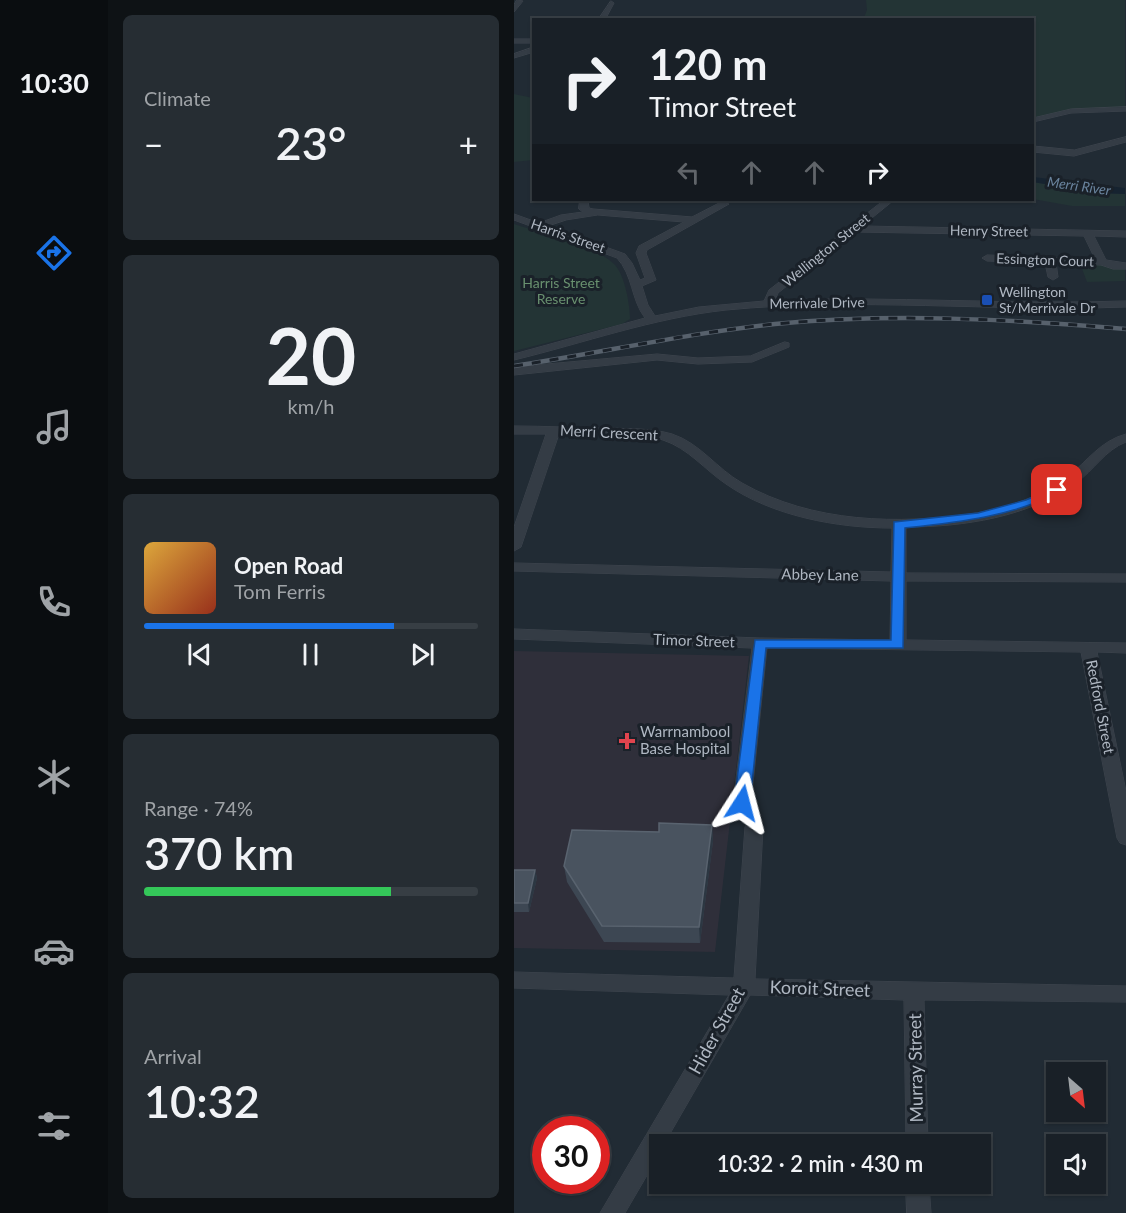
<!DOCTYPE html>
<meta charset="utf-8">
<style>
:root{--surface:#192027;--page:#262d33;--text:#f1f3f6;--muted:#9fa3a7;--line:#373e44;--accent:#1a73e8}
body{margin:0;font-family:Lato,sans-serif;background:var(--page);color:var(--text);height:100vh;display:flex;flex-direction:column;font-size:22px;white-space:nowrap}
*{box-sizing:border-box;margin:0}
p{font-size:20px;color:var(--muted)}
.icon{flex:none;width:33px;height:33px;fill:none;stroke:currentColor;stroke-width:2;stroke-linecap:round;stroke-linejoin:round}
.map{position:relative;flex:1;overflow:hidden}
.drawer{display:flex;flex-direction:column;gap:15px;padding:15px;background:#0e1215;width:406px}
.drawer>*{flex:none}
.hud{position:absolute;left:18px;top:18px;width:502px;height:183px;border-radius:0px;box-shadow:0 2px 4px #0004,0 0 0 2px var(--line);background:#192027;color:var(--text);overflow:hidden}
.needle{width:39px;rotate:152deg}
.fabs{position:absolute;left:532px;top:1062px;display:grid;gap:12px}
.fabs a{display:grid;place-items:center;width:60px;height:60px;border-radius:0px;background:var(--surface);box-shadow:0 2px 4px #0004,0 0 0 2px var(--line);font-size:30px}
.speed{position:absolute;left:18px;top:1116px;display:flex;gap:12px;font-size:30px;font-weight:700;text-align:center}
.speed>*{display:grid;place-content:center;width:78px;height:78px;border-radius:50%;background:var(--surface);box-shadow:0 2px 4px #0004,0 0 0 2px var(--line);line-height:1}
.speed .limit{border:9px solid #d22;background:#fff;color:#111}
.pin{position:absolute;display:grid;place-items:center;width:51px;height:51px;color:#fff;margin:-26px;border-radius:12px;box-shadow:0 3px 9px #0006}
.me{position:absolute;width:66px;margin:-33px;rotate:9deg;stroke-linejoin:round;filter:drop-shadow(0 0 4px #0008)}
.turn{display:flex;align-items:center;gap:21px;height:126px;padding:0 18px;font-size:27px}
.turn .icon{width:78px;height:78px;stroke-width:2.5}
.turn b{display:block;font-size:42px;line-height:51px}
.lanes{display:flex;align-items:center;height:57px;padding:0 18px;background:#0003;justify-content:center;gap:30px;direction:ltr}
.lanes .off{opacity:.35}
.big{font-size:45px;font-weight:600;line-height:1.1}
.drawer .card{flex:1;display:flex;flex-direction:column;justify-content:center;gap:9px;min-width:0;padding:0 21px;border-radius:9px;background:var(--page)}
.drawer .dial{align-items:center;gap:0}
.dial b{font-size:78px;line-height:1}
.song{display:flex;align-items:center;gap:18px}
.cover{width:72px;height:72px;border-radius:9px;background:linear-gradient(135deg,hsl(40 70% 55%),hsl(10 70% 35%))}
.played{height:6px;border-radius:3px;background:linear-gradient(90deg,var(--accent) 75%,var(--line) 75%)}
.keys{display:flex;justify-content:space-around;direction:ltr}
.heat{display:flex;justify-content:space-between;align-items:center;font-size:33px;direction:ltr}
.charge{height:9px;border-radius:4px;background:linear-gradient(90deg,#34c759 74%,var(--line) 0)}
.trip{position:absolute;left:135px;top:1134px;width:342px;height:60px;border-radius:0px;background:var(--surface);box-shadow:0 2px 4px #0004,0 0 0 2px var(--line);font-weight:600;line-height:60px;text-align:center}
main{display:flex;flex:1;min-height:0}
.menu{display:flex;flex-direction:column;width:108px;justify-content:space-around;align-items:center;background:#0a0d10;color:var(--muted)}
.menu .icon{width:42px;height:42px}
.menu .current{color:var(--accent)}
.menu b{font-size:27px;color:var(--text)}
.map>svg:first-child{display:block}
.medical{fill:#2f2f3a}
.green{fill:#233435}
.water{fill:#162330}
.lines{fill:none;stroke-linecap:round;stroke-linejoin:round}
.minor-casing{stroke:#3e454e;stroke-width:1}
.minor{fill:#343c45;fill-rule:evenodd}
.rail-casing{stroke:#57616c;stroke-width:4.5}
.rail{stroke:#1a2129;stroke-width:3;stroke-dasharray:9;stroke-linecap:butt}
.wall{fill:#3d4753}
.shaded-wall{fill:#2c3742}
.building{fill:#49535f;stroke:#59636f;stroke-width:1.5}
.route{fill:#1a73e8;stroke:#114b97;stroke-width:1.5}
.transit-dot{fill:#1a4fb4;stroke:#1a2129;stroke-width:2}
.health-dot{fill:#e0444e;stroke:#1a2129;stroke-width:2}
.labels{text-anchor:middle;stroke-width:6;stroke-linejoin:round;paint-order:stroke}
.far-water-label{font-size:14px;font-style:italic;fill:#6a849e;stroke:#1a2129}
.far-street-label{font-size:14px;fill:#afb7c2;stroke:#1a2129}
.far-park-label{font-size:14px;fill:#69906f;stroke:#1a2129}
.far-poi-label{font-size:14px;fill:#afb7c2;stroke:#1a2129;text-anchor:start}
.street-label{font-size:15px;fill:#afb7c2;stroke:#1a2129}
.poi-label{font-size:15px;fill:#afb7c2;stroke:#1a2129;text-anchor:start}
.near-street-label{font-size:18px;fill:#afb7c2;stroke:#1a2129}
</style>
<main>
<nav class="menu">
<b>10:30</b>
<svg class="icon current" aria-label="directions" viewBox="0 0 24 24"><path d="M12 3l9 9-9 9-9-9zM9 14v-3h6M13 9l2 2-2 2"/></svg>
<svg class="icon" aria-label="music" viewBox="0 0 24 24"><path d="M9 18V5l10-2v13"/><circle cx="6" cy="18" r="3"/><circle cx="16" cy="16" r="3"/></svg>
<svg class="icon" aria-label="phone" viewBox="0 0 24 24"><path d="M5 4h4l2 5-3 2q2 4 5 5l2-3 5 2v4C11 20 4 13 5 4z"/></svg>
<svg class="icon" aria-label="climate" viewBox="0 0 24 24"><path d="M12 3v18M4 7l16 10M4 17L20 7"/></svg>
<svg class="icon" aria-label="car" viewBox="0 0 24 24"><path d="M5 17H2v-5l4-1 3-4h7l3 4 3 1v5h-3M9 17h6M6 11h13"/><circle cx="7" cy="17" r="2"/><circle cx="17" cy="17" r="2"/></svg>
<svg class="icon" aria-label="filters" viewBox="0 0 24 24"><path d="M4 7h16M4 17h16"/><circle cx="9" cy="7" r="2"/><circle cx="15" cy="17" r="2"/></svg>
</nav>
<section class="drawer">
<div class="card"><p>Climate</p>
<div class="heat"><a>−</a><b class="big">23°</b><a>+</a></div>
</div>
<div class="card dial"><b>20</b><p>km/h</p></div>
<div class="card">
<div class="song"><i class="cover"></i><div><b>Open Road</b><p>Tom Ferris</p></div></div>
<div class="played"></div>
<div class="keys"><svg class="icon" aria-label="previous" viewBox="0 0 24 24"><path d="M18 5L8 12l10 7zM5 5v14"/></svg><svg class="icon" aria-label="pause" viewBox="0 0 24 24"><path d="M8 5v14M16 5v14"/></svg><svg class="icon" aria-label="next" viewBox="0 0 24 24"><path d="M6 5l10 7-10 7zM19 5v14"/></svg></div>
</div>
<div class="card"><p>Range · 74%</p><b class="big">370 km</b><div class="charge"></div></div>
<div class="card"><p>Arrival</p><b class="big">10:32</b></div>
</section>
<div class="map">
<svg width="612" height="1213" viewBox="0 0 612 1213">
<rect width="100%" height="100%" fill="#212b34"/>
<path class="medical" d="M 0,651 L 235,656 L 201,952 L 0,948 Z"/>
<path class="green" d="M 352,0 L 611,0 L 611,109 L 575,109 L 519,120 L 519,20 L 349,20 L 353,10 Z
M 0,94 L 19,98 L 19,160 L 0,162 Z
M 519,182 L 585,193 L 611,194 L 611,206 L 558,206 L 519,199 Z
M 0,224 C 27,233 81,245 101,265 C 111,276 116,305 116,319 L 108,324 L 0,351 Z
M 565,261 L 611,266 L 611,281 L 573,282 Z"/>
<path class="water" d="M 519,177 L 611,188 L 611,194 L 585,193 L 519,182 Z"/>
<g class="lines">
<defs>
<path id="minor" d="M 3,0 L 9,1 L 0,12 L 0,5 Z
M 97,1 L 100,3 L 91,20 L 84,20 Z
M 0,39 L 20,39 L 20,43 L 0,43 Z
M 20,47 L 20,52 L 0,58 L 0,54 Z
M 612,107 L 612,111 L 557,113 L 519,122 L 519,118 L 557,109 Z
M 612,137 L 612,142 L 560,156 L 519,152 L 519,146 L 560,150 Z
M 66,200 L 74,200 L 75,208 L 79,209 L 178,217 L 207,202 L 215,204 L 133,250 L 132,253 L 142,280 L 128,286 L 134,305 L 141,316 L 185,307 L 250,301 L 255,290 L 370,200 L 380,200 L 348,226 L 612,231 L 612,237 L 580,236 L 592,260 L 612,263 L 612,269 L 599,269 L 587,265 L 542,263 L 544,277 L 539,280 L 534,277 L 531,263 L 473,261 L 468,258 L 473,255 L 581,259 L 570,236 L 341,232 L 264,293 L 261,300 C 378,296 495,305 612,301 L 612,307 C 479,312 344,297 212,310 C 139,318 70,343 0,360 L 0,354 L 131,318 C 117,300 119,275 103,258 L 0,220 L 0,214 L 25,223 L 47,215 L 69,212 L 65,209 ZM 84,215 L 170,222 L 125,246 L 122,253 L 131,278 L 126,280 L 118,263 L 111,254 L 34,226 L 52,220 Z
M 271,342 L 275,343 L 275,347 L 238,362 L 184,364 L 143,360 L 0,375 L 0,367 L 143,354 L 184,358 L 236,356 Z
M 0,426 C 32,426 63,428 95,428 C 116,429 137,428 158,434 C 186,443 203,469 228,483 C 298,523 385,525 462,513 C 494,508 528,496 554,476 C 574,461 586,441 612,434 L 612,442 C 591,450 580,470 562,483 C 515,517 449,527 392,527 L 392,573 L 612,574 L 612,582 L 392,581 L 392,640 L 612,643 L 612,653 L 583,652 L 612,791 L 612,845 L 606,843 L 603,838 L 567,652 L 253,648 L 237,803 L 234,807 L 222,807 L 219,803 L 238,648 L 0,639 L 0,629 L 246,638 L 376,640 L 377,581 L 0,571 L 0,563 L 377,572 L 378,528 C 323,528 258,516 212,484 C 191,470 174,448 149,440 C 123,431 74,435 45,434 L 7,547 L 0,551 L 0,527 L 32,434 L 0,434 Z
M 240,820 L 246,822 L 249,827 L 241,979 L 612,986 L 612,1002 L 410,1000 L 414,1144 L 392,1144 L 390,1000 L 236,995 L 150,1144 L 146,1144 L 146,1153 L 111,1213 L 86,1213 L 215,995 L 0,988 L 0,972 L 220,978 L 231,827 L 234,822 Z
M 392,1184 L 415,1184 L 417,1213 L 393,1213 Z"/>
</defs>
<use href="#minor" class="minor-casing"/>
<use href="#minor" class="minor"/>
<defs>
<path id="rail" d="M 0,366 C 87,353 173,333 261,324 C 378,313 495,319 612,329"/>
</defs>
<use href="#rail" class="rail-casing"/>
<use href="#rail" class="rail"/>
</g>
<path class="wall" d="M 198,825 L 199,841 L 186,943 L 90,942 L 53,882 L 50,866 L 145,832 Z
M 0,870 L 21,870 L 23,878 L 15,912 L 0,912 Z"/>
<path class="shaded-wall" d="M 198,825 L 199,841 L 186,943 L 185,927 Z
M 21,870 L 23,878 L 15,912 L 14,903 Z"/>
<path class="building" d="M 145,823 L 198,825 L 185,927 L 88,926 L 50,866 L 58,830 L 145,832 Z
M 0,870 L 21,870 L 14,903 L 0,903 Z"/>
<path class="route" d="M 543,486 L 547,487 L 547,492 C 495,517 447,522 391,528 L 389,648 L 252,648 L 236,803 L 234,807 L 222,807 L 220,803 L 241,640 L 377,640 L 380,522 L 464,513 L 512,500 Z"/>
<rect class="transit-dot" x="467" y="294" width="12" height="12" rx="3"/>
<path class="health-dot" d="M110 732h6v6h6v6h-6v6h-6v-6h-6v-6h6z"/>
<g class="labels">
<g class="far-water-label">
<text transform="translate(565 186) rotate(8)" y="5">Merri River</text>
</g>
<g class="far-street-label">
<text transform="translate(475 231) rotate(1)" y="5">Henry Street</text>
<text transform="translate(54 236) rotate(19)" y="5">Harris Street</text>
<text transform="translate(312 250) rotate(-39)" y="5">Wellington Street</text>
<text transform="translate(531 260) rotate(2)" y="5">Essington Court</text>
<text transform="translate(303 303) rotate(-1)" y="5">Merrivale Drive</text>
</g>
<g class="far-park-label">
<text x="47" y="288">Harris Street<tspan x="47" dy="16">Reserve</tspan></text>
</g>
<g class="far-poi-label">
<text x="485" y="297">Wellington<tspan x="485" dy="16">St/Merrivale Dr</tspan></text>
</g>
<g class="street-label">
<text transform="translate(95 433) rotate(3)" y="5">Merri Crescent</text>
<text transform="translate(306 575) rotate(1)" y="5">Abbey Lane</text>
<text transform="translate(180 641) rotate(2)" y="5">Timor Street</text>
<text transform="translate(586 707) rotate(79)" y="5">Redford Street</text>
</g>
<g class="poi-label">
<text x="126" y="737">Warrnambool<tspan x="126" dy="17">Base Hospital</tspan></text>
</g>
<g class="near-street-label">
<text transform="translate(306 989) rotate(2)" y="6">Koroit Street</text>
<text transform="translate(203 1031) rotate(-61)" y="6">Hider Street</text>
<text transform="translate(402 1068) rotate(-91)" y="6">Murray Street</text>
</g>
</g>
</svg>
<div class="fabs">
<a><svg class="needle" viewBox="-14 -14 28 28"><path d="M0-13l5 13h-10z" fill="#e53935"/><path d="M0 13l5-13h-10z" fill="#9fa3a7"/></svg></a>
<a><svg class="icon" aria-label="sound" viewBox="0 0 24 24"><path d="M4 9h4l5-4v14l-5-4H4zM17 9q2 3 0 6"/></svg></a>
</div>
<div class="speed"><div class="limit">30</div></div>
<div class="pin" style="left:543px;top:490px;background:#d93025"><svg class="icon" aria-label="arrive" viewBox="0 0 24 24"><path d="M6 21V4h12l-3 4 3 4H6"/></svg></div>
<svg class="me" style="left:228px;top:803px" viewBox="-20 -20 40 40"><path d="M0-17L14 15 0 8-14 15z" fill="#1a73e8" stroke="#fff" stroke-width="4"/></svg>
<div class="trip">10:32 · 2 min · 430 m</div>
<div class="hud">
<div class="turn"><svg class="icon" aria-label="right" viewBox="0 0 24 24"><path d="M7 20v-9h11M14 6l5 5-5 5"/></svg><div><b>120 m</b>Timor Street</div></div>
<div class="lanes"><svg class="icon off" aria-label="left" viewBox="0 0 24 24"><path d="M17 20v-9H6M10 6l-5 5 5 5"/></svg><svg class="icon off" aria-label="ahead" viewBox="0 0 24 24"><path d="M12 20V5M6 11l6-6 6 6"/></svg><svg class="icon off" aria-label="ahead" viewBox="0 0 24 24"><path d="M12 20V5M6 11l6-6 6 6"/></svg><svg class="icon" aria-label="right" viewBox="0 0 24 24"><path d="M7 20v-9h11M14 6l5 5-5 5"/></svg></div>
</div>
</div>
</main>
